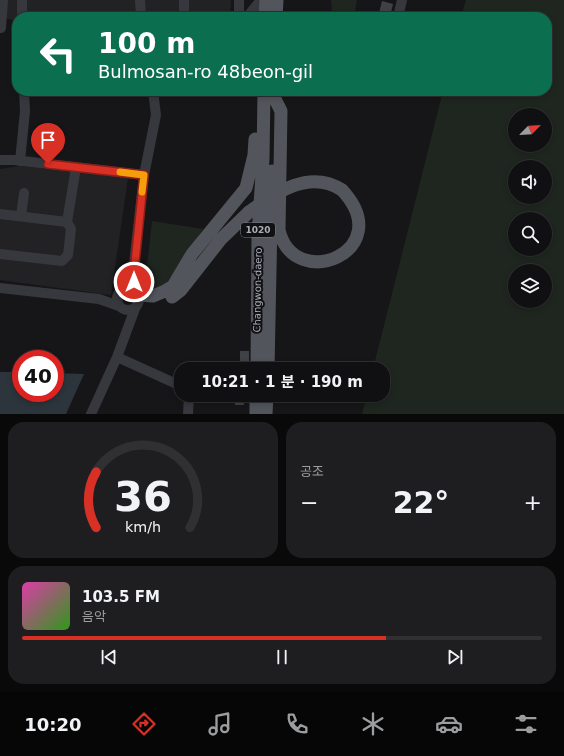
<!DOCTYPE html>
<html lang="ko">
<meta charset="utf-8">
<style>
:root{--surface:#101012;--page:#1e1e20;--text:#f1f3f6;--muted:#9c9d9f;--line:#303032;--accent:#d93025}
body{margin:0;font-family:"DejaVu Sans","Noto Sans KR",sans-serif;background:var(--page);color:var(--text);height:100vh;display:flex;flex-direction:column;font-size:15px;white-space:nowrap}
*{box-sizing:border-box;margin:0}
p{font-size:13px;color:var(--muted)}
.icon{flex:none;width:22px;height:22px;fill:none;stroke:currentColor;stroke-width:2;stroke-linecap:round;stroke-linejoin:round}
.map{position:relative;height:414px;overflow:hidden}
.details{display:flex;flex-direction:column;gap:8px;padding:8px;background:#09090a;flex:1}
.details>*{flex:none}
.top-card{position:absolute;left:12px;top:12px;width:540px;height:84px;border-radius:16px;box-shadow:0 2px 6px #0003,0 0 0 1px var(--line);background:#0b6e4f;color:#fff;overflow:hidden}
.needle{width:26px;rotate:66deg}
.buttons{position:absolute;left:508px;top:108px;display:grid;gap:8px}
.buttons a{display:grid;place-items:center;width:44px;height:44px;border-radius:50%;background:var(--surface);box-shadow:0 2px 6px #0003,0 0 0 1px var(--line);font-size:20px}
.speed{position:absolute;left:12px;top:350px;display:flex;gap:8px;font-size:20px;font-weight:700;text-align:center}
.speed>*{display:grid;place-content:center;width:52px;height:52px;border-radius:50%;background:var(--surface);box-shadow:0 2px 6px #0003,0 0 0 1px var(--line);line-height:1}
.speed .limit{border:6px solid #d22;background:#fff;color:#111}
.pin{position:absolute;display:grid;place-items:center;width:34px;height:34px;color:#fff;margin:-41px -17px;border-radius:50% 50% 50% 0;rotate:-45deg;box-shadow:0 0 4px #0007}
.pin .icon{rotate:45deg}
.me{position:absolute;width:44px;margin:-22px;rotate:0deg;stroke-linejoin:round;filter:drop-shadow(0 0 3px #0008)}
.turn{display:flex;align-items:center;gap:14px;height:84px;padding:0 20px;font-size:18px}
.turn .icon{width:52px;height:52px;stroke-width:2.5}
.turn b{display:block;font-size:28px;line-height:34px}
.big{font-size:30px;font-weight:700;line-height:1.1}
.details .tile{flex:1;display:flex;flex-direction:column;justify-content:center;gap:6px;min-width:0;padding:0 14px;border-radius:16px;background:var(--page)}
.details .dial{align-items:center;gap:0}
.dial svg{height:104px;overflow:visible;fill:none;stroke:var(--line);stroke-width:7;stroke-linecap:round;text-anchor:middle}
.dial text{fill:var(--text);stroke:none}
.song{display:flex;align-items:center;gap:12px}
.cover{width:48px;height:48px;border-radius:6px;background:linear-gradient(135deg,hsl(320 70% 55%),hsl(110 70% 35%))}
.played{height:4px;border-radius:2px;background:linear-gradient(90deg,var(--accent) 70%,var(--line) 70%)}
.keys{display:flex;justify-content:space-around;direction:ltr}
.heat{display:flex;justify-content:space-between;align-items:center;font-size:22px;direction:ltr}
.details .tiles{flex:1;display:grid;gap:8px;grid-template-columns:1fr 1fr}
.tile:last-child{grid-column:span 2}
.trip{position:absolute;left:174px;top:362px;width:216px;height:40px;border-radius:16px;background:var(--surface);box-shadow:0 2px 6px #0003,0 0 0 1px var(--line);font-weight:700;line-height:40px;text-align:center}
.tabs{display:flex;height:64px;justify-content:space-around;align-items:center;background:#060607;color:var(--muted)}
.tabs .icon{width:28px;height:28px}
.tabs .selected{color:var(--accent)}
.tabs b{font-size:18px;color:var(--text)}
.map>svg:first-child{display:block}
.built{fill:#222225}
.green{fill:#1e261f;fill-rule:evenodd}
.water{fill:#2c353c}
.building{fill:#404145}
.lines{fill:none;stroke-linecap:round;stroke-linejoin:round}
.minor{stroke:#37383d;stroke-width:10}
.major{stroke:#53555c;stroke-width:13}
.major-bridge{stroke:#53555c;stroke-width:13}
.route-casing{stroke:#8d1f18;stroke-width:10}
.route{stroke:#d93025;stroke-width:7}
.slow{stroke:#f59e0b;stroke-width:7}
.labels{text-anchor:middle;stroke-width:4;stroke-linejoin:round;paint-order:stroke}
.shield{fill:#111113;stroke:#7b7e86;stroke-width:1}
.shield-label{font-size:9px;font-weight:bold;fill:#a8adb8}
.street-label{font-size:10px;fill:#a8adb8;stroke:#111113}
</style>
<div class="map">
<svg width="564" height="414" viewBox="0 0 564 414">
<rect width="100%" height="100%" fill="#161618"/>
<path class="built" d="M 0,0 L 231,0 L 230,17 L 17,17 L 17,21 L 0,17 Z
M 20,166 L 128,178 L 111,295 L 0,280 L 0,169 Z"/>
<path class="green" d="M 331,0 L 357,0 L 354,17 L 332,13 Z
M 466,0 L 564,0 L 564,414 L 362,414 L 367,395 L 383,395 L 383,369 L 373,369 L 443,91 L 547,91 L 547,17 L 461,17 ZM 515,115 L 545,115 L 545,145 L 515,145 ZM 515,167 L 545,167 L 545,197 L 515,197 ZM 515,219 L 545,219 L 545,249 L 515,249 ZM 515,271 L 545,271 L 545,301 L 515,301 Z
M 152,221 L 203,229 L 178,270 L 163,286 L 153,290 L 145,284 Z"/>
<path class="water" d="M 0,372 L 21,372 L 21,393 L 55,393 L 55,373 L 84,374 L 66,414 L 0,414 Z"/>
<path class="building" d="M 382,1 L 393,4 L 390,17 L 378,17 Z
M 240,351 L 249,351 L 249,369 L 240,369 Z
M 234,395 L 243,395 L 244,405 L 235,405 Z"/>
<g class="lines">
<path class="minor" d="M 140,0 L 141,17
M 22,17 L 22,0
M 184,17 L 184,0
M 239,17 L 239,0
M 247,17 L 261,0
M 398,17 L 402,0
M 1,28 L 3,0
M 0,160 L 14,160 L 144,175
M 20,161 L 25,111 L 24,91
M 0,214 L 67,222
M 21,216 L 24,193
M 0,254 L 62,261 L 68,255 L 71,229 L 67,222 L 76,167
M 0,288 L 99,299 L 119,306
M 129,288 L 133,272 L 144,175 L 156,115 L 153,91
M117 299a11 11 0 1 1 22 0a11 11 0 1 1-22 0Z
M 117,357 L 181,386
M 91,414 L 117,357 L 136,306
M 188,414 L 189,395"/>
<path class="major" d="M 265,17 L 266,0
M 276,17 L 277,0
M 274,97 L 281,111 L 279,230 C 294,294 399,251 342,190
M 138,295 L 153,296 L 165,291 L 173,286 L 192,254 L 246,188 L 254,155 L 255,139
M 172,297 L 181,290 L 221,239 L 249,212
M 257,369 L 258,235 L 263,159 L 264,91
M 268,369 L 272,171
M 256,414 L 256,395
M 266,414 L 267,395"/>
<path class="major-bridge" d="M 249,212 C 276,192 310,169 342,190"/>
</g>
<g class="lines">
<defs>
<path id="route" d="M 48,164 L 144,175 L 134,272 L 134,282"/>
</defs>
<use href="#route" class="route-casing"/>
<use href="#route" class="route"/>
<path class="slow" d="M 120,172 L 144,175 L 142,192"/>
</g>
<g class="labels">
<rect class="shield" x="241" y="223" width="34" height="14" rx="3"/>
<g class="shield-label">
<text x="258" y="233">1020</text>
</g>
<g class="street-label">
<text transform="translate(257 290) rotate(-89)" y="4">Changwon-daero</text>
</g>
</g>
</svg>
<div class="buttons">
<a><svg class="needle" viewBox="-14 -14 28 28"><path d="M0-13l5 13h-10z" fill="#e53935"/><path d="M0 13l5-13h-10z" fill="#9c9d9f"/></svg></a>
<a><svg class="icon" aria-label="sound" viewBox="0 0 24 24"><path d="M4 9h4l5-4v14l-5-4H4zM17 9q2 3 0 6"/></svg></a>
<a><svg class="icon" aria-label="search" viewBox="0 0 24 24"><circle cx="10" cy="10" r="6"/><path d="M15 15l6 6"/></svg></a>
<a><svg class="icon" aria-label="layers" viewBox="0 0 24 24"><path d="M12 4l9 5-9 5-9-5zM3 14l9 5 9-5"/></svg></a>
</div>
<div class="speed"><div class="limit">40</div></div>
<div class="pin" style="left:48px;top:164px;background:#d93025"><svg class="icon" aria-label="arrive" viewBox="0 0 24 24"><path d="M6 21V4h12l-3 4 3 4H6"/></svg></div>
<svg class="me" style="left:134px;top:282px" viewBox="-20 -20 40 40"><circle r="17" fill="#d93025" stroke="#fff" stroke-width="3"/><path d="M0-11L8 9 0 5-8 9z" fill="#fff"/></svg>
<div class="trip">10:21 · 1 분 · 190 m</div>
<div class="top-card">
<div class="turn"><svg class="icon" aria-label="left" viewBox="0 0 24 24"><path d="M17 20v-9H6M10 6l-5 5 5 5"/></svg><div><b>100 m</b>Bulmosan-ro 48beon-gil</div></div>
</div>
</div>
<section class="details">
<div class="tiles">
<div class="tile dial"><svg viewBox="0 0 100 80">
<path d="M14 69A42 42 0 1 1 86 69"/>
<path d="M14 69A42 42 0 0 1 14 26" stroke="#d93025"/>
<text x="50" y="56" font-size="32" font-weight="700">36</text>
<text x="50" y="72" font-size="11">km/h</text>
</svg></div>
<div class="tile"><p>공조</p>
<div class="heat"><a>−</a><b class="big">22°</b><a>+</a></div>
</div>
<div class="tile">
<div class="song"><i class="cover"></i><div><b>103.5 FM</b><p>음악</p></div></div>
<div class="played"></div>
<div class="keys"><svg class="icon" aria-label="previous" viewBox="0 0 24 24"><path d="M18 5L8 12l10 7zM5 5v14"/></svg><svg class="icon" aria-label="pause" viewBox="0 0 24 24"><path d="M8 5v14M16 5v14"/></svg><svg class="icon" aria-label="next" viewBox="0 0 24 24"><path d="M6 5l10 7-10 7zM19 5v14"/></svg></div>
</div>
</div>
</section>
<nav class="tabs">
<b>10:20</b>
<svg class="icon selected" aria-label="directions" viewBox="0 0 24 24"><path d="M12 3l9 9-9 9-9-9zM9 14v-3h6M13 9l2 2-2 2"/></svg>
<svg class="icon" aria-label="music" viewBox="0 0 24 24"><path d="M9 18V5l10-2v13"/><circle cx="6" cy="18" r="3"/><circle cx="16" cy="16" r="3"/></svg>
<svg class="icon" aria-label="phone" viewBox="0 0 24 24"><path d="M5 4h4l2 5-3 2q2 4 5 5l2-3 5 2v4C11 20 4 13 5 4z"/></svg>
<svg class="icon" aria-label="climate" viewBox="0 0 24 24"><path d="M12 3v18M4 7l16 10M4 17L20 7"/></svg>
<svg class="icon" aria-label="car" viewBox="0 0 24 24"><path d="M5 17H2v-5l4-1 3-4h7l3 4 3 1v5h-3M9 17h6M6 11h13"/><circle cx="7" cy="17" r="2"/><circle cx="17" cy="17" r="2"/></svg>
<svg class="icon" aria-label="filters" viewBox="0 0 24 24"><path d="M4 7h16M4 17h16"/><circle cx="9" cy="7" r="2"/><circle cx="15" cy="17" r="2"/></svg>
</nav>
